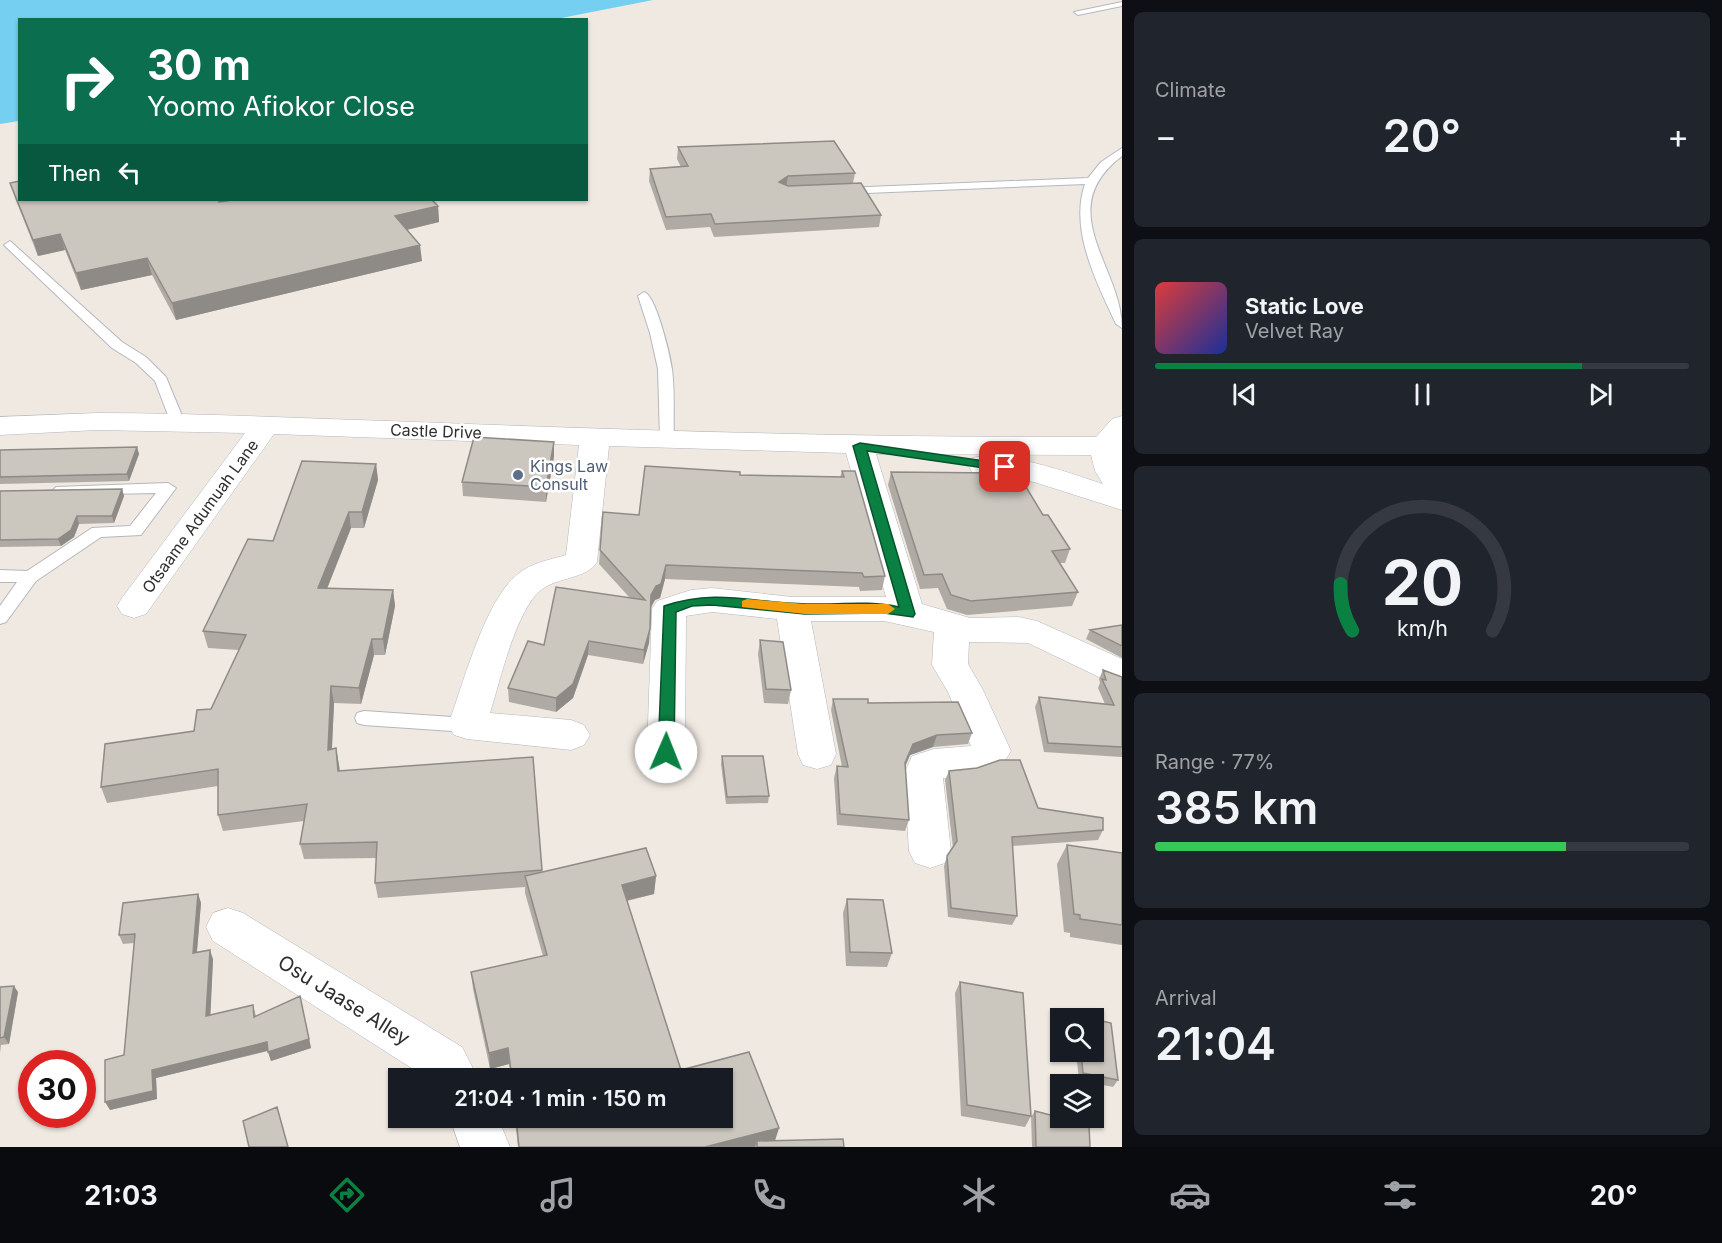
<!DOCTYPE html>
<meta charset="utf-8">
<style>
:root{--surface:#171b24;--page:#20242c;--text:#f1f3f6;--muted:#9ea1a6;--line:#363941;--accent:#0b8043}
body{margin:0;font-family:Inter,sans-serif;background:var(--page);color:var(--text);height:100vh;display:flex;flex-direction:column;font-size:22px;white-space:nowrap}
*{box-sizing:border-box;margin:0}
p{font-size:20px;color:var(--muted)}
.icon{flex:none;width:33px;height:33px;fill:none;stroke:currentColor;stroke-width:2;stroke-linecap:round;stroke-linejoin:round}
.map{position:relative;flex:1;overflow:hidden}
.side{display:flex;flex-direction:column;gap:12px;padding:12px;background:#0d0f14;width:600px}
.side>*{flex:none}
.hud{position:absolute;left:18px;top:18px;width:570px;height:183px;border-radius:0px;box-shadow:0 2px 4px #0004;background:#0b6e4f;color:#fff;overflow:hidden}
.fabs{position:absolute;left:1050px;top:1008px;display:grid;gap:12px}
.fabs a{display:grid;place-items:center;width:54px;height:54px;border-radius:0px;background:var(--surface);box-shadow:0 2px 4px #0004;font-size:30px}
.speed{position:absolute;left:18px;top:1050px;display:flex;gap:12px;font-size:30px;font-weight:700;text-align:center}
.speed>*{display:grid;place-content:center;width:78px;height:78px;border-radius:50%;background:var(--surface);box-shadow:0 2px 4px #0004;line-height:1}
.speed .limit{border:9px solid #d22;background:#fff;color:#111}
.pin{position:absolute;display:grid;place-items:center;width:51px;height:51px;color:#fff;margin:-26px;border-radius:12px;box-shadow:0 3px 9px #0006}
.me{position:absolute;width:66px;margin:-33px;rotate:1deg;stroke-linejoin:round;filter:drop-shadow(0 0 4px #0008)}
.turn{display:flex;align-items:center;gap:21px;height:126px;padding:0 30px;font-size:27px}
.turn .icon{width:78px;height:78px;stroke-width:2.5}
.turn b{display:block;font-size:42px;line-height:51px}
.then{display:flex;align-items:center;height:57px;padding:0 30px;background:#0003;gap:12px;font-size:22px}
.big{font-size:45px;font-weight:600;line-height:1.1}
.side .tile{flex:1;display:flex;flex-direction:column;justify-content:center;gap:9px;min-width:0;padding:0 21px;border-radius:9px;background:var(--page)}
.side .dial{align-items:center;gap:0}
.dial svg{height:156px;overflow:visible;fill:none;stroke:var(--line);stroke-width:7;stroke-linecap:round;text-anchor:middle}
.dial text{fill:var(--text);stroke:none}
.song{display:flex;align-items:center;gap:18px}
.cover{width:72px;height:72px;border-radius:9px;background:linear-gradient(135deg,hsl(0 70% 55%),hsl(230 70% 35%))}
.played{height:6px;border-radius:3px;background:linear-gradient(90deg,var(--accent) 80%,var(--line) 80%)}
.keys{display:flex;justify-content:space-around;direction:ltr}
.heat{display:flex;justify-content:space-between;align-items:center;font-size:33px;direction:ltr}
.charge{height:9px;border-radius:4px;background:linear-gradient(90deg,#34c759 77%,var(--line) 0)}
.trip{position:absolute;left:388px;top:1068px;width:345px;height:60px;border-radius:0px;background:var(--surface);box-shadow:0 2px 4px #0004;font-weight:600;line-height:60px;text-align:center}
.menu{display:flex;height:96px;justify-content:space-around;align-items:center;background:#090b0e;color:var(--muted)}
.menu .icon{width:42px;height:42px}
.menu .active{color:var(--accent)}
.menu b{font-size:27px;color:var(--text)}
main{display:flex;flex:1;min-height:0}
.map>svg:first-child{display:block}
.water{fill:#75cff0}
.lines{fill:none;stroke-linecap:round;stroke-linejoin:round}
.service-casing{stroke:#b4b7c1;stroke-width:2}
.minor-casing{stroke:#b4b7c1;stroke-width:1}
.service{fill:#fff;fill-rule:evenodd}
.minor{fill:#fff;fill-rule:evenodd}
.wall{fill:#afaba4}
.shaded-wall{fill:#8e8b86}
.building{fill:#cbc7bf;stroke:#8e8b86;stroke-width:1.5}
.route{fill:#0b8043;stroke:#07532c;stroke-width:1.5}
.slow{fill:#f59e0b}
.service-dot{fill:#5c6f8a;stroke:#fff;stroke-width:2}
.labels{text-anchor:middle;stroke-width:5;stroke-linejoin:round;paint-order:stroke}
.street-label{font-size:16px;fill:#2e2e2e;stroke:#fff}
.service-label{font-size:16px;fill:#4e5e75;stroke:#fff;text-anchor:start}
.near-street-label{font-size:20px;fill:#2e2e2e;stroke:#fff}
</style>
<main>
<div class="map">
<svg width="1122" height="1147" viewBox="0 0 1122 1147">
<rect width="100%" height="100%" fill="#efe9e1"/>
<path class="water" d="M 0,0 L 653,0 L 551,20 L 20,20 L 19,121 L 0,124 Z"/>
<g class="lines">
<defs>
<path id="service" d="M 1122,2 L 1122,6 L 1078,15 L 1074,12 Z
M 1122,148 L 1122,156 C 1051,210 1122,267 1122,328 L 1116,324 C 1097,283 1069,230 1085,184 L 843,194 L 838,191 L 843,188 L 1088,178 L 1101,162 Z
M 10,241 L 122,342 L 146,357 L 166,377 L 185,423 L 183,426 L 173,426 L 171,423 L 155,381 L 136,363 L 112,348 L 6,247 L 4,245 Z
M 644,292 C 656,295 670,355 672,369 C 675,392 673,416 674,439 L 667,443 L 660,439 L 658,369 L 650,333 L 638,296 Z
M 168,483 L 176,488 L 141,535 L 101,537 L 36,581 L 6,622 L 0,624 L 0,606 L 17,582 L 0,582 L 0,570 L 27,571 L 92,528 L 130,526 L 156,493 L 61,495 L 56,493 L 53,490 L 56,487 Z
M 364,711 L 467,718 L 474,720 L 476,725 L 474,730 L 467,732 L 364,725 L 357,723 L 355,718 L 357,713 Z"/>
<path id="minor" d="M 97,413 C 194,413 291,418 388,421 C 624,430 860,438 1096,437 L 1112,419 L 1122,416 L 1122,510 L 1034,482 L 972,472 L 968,465 L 972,458 C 1007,450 1069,473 1103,484 L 1095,471 L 1091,455 L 876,454 L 922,604 L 970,618 L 1019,617 L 1037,621 L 1122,659 L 1122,688 L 1028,643 L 969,642 L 968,664 L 983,690 L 1011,751 C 998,776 969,777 943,778 L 951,851 L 945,863 L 930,868 L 915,863 L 909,851 L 904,774 L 912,756 L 934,749 L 971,746 L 948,692 L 932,665 L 934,632 L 884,621 L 811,621 L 836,754 L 831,765 L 817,769 L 803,765 L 798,754 L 777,619 L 712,612 L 686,616 L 685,752 L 679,763 L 666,767 L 653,763 L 647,752 L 652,609 L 657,601 L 691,590 L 712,588 L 792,597 L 886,597 L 846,453 L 609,446 L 597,562 C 587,579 557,577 541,590 C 516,610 500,681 490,713 L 571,720 L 584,725 L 590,735 L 584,745 L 571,750 L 467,739 L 454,735 L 448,725 C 463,685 485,599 518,574 C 531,563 549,560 566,555 L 579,445 L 274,434 L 146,614 L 134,618 L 122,614 L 117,606 L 122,598 L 245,433 L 97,430 L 0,435 L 0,417 Z
M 228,908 L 243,913 L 462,1047 L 478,1078 L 427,1078 L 213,941 L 206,927 L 213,913 Z
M 450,1118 L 498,1118 L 510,1147 L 460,1147 Z"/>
</defs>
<use href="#service" class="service-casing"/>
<use href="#minor" class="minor-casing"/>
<use href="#service" class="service"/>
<use href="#minor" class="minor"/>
</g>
<path class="wall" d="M 678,147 L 855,173 L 853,183 L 881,215 L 879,227 L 714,237 L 710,227 L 666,230 L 649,181 L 650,169 L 681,167 L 677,159 Z
M 10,183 L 219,202 L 438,206 L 439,222 L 407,230 L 422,261 L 176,320 L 152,275 L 81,290 L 65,250 L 38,256 L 15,198 Z
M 554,442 L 554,456 L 546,502 L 463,496 L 462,482 Z
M 137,447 L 139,454 L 129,481 L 0,484 L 0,450 Z
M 302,461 L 376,464 L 378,480 L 364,528 L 351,528 L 327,588 L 393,590 L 395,606 L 385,655 L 374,655 L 361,704 L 334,703 L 332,749 L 336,748 L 340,771 L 533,757 L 542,872 L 646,848 L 656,876 L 654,894 L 627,901 L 681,1070 L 749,1052 L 779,1128 L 775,1141 L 843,1139 L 844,1147 L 518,1147 L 515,1118 L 723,1118 L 723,1078 L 511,1078 L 509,1064 L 490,1069 L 473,989 L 471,972 L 543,956 L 525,893 L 525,887 L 378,898 L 375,883 L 376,858 L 304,859 L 300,844 L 304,821 L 223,831 L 218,815 L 218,786 L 107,803 L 101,787 L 105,744 L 194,731 L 197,710 L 211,709 L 239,650 L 208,648 L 203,631 L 248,539 L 273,541 Z
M 842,471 L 885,576 L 882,590 L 860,591 L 859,587 L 665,579 L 660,598 L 655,600 L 650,608 L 649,643 L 643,664 L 588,655 L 573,698 L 556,712 L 509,702 L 508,688 L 544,645 L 630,598 L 599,564 L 600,550 L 639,515 L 740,475 L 840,477 Z
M 891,472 L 1043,515 L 1070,549 L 1065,563 L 1060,563 L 1078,592 L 1072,606 L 967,615 L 947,609 L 938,588 L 920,589 L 888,485 Z
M 122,489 L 124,496 L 114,523 L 79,524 L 74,537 L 61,546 L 0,547 L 0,491 Z
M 1122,625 L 1122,658 L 1086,639 L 1090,630 Z
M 760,640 L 791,690 L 788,704 L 764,703 L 758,654 Z
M 1103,670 L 1122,677 L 1122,757 L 1044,752 L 1035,707 L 1039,697 L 1105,704 L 1098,688 L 1100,683 L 1099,679 Z
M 833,699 L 868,703 L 972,733 L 968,744 L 933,747 L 910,755 L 905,766 L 909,820 L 905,831 L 837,825 L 834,778 L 837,766 L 842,767 L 831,710 Z
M 722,756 L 769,796 L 768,803 L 726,804 L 721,764 Z
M 949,771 L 1038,808 L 1103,830 L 1098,840 L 1012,846 L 1017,916 L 1012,925 L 948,917 L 944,866 L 947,856 L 953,848 L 945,780 Z
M 1067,845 L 1122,853 L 1122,945 L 1070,937 L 1070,933 L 1064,932 L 1057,864 Z
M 198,894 L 201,903 L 197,952 L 213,959 L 210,1015 L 253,1005 L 256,1016 L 302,1005 L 311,1048 L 271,1061 L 268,1051 L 156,1078 L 157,1099 L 110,1110 L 124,1055 L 134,943 L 123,944 L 119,935 Z
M 847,899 L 892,953 L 887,967 L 846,966 L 843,913 Z
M 960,982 L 1031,1116 L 1025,1127 L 961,1116 L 955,993 Z
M 0,987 L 18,992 L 9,1044 L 1,1045 L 0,1053 Z
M 1076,1052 L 1094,1052 L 1118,1080 L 1113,1087 L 1079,1080 Z
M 1035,1111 L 1090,1147 L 1032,1147 L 1031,1117 Z"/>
<path class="shaded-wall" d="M 788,176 L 786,188 L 779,182 Z
M 438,206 L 439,222 L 397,232 L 395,216 Z
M 60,234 L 65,250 L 38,256 L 33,240 Z
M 420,245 L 422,261 L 176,320 L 172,303 Z
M 147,258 L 152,275 L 81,290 L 76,273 Z
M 554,442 L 554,456 L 546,502 L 546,487 Z
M 137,447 L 139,454 L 129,481 L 127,474 Z
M 376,464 L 378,480 L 364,528 L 362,512 Z
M 122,489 L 124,496 L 114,523 L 112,516 Z
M 349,512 L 351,528 L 321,604 L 318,588 Z
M 77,516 L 79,524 L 74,537 L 61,546 L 58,539 Z
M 666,565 L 665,579 L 660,598 L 655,600 L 650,609 L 651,595 Z
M 393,590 L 395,606 L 385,655 L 383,639 Z
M 650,629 L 649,643 L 643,664 L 644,650 Z
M 372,639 L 374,655 L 361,704 L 359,688 Z
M 589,641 L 588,655 L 573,698 L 556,712 L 556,698 Z
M 331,686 L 334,703 L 331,766 L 328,750 Z
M 937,735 L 933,747 L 910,755 L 902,774 L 905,763 L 913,744 Z
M 336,748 L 339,765 L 341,787 L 338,771 Z
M 656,876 L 654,894 L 620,902 L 622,885 Z
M 198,894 L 201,903 L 196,961 L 193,953 Z
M 210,950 L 213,959 L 210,1025 L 206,1016 Z
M 14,986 L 18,992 L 9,1044 L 4,1037 Z
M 300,996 L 311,1048 L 271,1061 L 268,1052 Z
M 267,1042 L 270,1050 L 156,1078 L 157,1099 L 110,1110 L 105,1102 L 152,1070 Z
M 508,1048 L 509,1064 L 490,1069 L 489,1053 Z
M 779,1128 L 774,1143 L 757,1141 L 755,1147 L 705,1147 Z"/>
<path class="building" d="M 834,141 L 855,173 L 788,176 L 779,182 L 788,186 L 861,183 L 881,215 L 715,224 L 711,214 L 666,217 L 650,169 L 688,166 L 678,147 Z
M 20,181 L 20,200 L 218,200 L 219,202 L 233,200 L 432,200 L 438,206 L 395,216 L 420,245 L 172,303 L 147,258 L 76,273 L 60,234 L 33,240 L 10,183 Z
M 474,437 L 554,442 L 546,487 L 462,482 Z
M 137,447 L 127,474 L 0,477 L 0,450 Z
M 302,461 L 376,464 L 362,512 L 349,512 L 318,588 L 393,590 L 383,639 L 372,639 L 359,688 L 331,686 L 328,750 L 336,748 L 338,771 L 533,757 L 542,870 L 375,883 L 377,842 L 300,844 L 307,804 L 218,815 L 218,769 L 101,787 L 105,744 L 194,731 L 197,710 L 211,709 L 246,635 L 203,631 L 248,539 L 273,541 Z
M 645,466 L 740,472 L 740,475 L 844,477 L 842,471 L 855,471 L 885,576 L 864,577 L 862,573 L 666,565 L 661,584 L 656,586 L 651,595 L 650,629 L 644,650 L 589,641 L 573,684 L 556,698 L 508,688 L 528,641 L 544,645 L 556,587 L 645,600 L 600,550 L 603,512 L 639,515 Z
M 891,472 L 997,473 L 1020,477 L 1043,515 L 1048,515 L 1070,549 L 1052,551 L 1078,592 L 971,601 L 951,595 L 942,574 L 924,575 Z
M 122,489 L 112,516 L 77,516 L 71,530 L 58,539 L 0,540 L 0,491 Z
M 1122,625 L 1122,646 L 1090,630 Z
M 760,640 L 783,642 L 791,690 L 766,689 Z
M 1103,670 L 1122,677 L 1122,747 L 1048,743 L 1039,697 L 1114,705 L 1102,679 L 1106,680 Z
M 833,699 L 868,699 L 868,703 L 958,702 L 972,733 L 937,735 L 913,744 L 905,763 L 909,820 L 840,814 L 837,766 L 848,767 Z
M 722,756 L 763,756 L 769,796 L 727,797 Z
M 1000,760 L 1020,760 L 1038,808 L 1103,818 L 1103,830 L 1012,837 L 1017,916 L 951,908 L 947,856 L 957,841 L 949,771 L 977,768 Z
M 1067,845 L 1122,853 L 1122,925 L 1080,919 L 1080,915 L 1074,914 Z
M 646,848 L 656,876 L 622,885 L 681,1070 L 749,1052 L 779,1128 L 705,1147 L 519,1147 L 516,1118 L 723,1118 L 723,1078 L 512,1078 L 508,1048 L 489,1053 L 471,972 L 547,955 L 525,876 Z
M 198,894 L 193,953 L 210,950 L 206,1016 L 253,1005 L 254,1017 L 300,996 L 309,1039 L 268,1052 L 267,1042 L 152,1070 L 153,1091 L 105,1102 L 105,1060 L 124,1055 L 135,934 L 119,935 L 123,903 Z
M 847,899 L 883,900 L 892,953 L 850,952 Z
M 960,982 L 1023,993 L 1031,1116 L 967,1105 Z
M 14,986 L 4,1037 L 0,1038 L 0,987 Z
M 1077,1016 L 1089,1018 L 1078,1018 Z
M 1094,1019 L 1111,1023 L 1118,1080 L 1083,1073 L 1081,1052 L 1094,1052 Z
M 277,1107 L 288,1147 L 249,1147 L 243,1121 Z
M 1035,1111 L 1089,1125 L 1090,1147 L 1036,1147 Z
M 843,1139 L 844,1147 L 757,1147 L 757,1141 Z"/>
<path class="route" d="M 860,443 L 1005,464 L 1012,467 L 1005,471 L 867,451 L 915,614 L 913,617 L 884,613 L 805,614 L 712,605 L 692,606 L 676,612 L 674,752 L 666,758 L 660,756 L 658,752 L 664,606 C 717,588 753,603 806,604 C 837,605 869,600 899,607 L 853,446 Z"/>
<path class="slow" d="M 747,599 L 805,604 L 888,604 L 895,609 L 888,614 L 805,614 L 742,607 L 742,601 Z"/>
<circle class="service-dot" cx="518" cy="475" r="6"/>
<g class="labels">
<g class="street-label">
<text transform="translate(436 431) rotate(2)" y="6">Castle Drive</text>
<text transform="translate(200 516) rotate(-54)" y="6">Otsaame Adumuah Lane</text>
</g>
<g class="service-label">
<text x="530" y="472">Kings Law<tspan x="530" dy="18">Consult</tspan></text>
</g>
<g class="near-street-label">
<text transform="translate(344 1000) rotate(32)" y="7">Osu Jaase Alley</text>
</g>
</g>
</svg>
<div class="fabs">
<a><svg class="icon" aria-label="search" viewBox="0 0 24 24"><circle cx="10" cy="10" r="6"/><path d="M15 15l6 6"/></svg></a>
<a><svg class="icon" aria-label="layers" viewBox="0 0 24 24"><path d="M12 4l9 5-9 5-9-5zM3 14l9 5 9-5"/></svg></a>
</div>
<div class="speed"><div class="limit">30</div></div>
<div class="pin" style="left:1005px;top:467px;background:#d93025"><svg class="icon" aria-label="arrive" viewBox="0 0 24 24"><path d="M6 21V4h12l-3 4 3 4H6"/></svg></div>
<svg class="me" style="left:666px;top:752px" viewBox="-20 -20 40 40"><circle r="19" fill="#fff"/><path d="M0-13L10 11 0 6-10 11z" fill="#0b8043"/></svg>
<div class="trip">21:04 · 1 min · 150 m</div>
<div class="hud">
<div class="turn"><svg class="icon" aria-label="right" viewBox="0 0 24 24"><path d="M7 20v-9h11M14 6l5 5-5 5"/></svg><div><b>30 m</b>Yoomo Afiokor Close</div></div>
<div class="then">Then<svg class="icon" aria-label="left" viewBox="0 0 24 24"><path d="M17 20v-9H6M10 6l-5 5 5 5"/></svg></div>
</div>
</div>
<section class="side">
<div class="tile"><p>Climate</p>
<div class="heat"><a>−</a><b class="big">20°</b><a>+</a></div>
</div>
<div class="tile">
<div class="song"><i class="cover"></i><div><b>Static Love</b><p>Velvet Ray</p></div></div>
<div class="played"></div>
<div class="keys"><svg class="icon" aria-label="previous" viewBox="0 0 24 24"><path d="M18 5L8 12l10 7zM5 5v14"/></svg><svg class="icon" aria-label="pause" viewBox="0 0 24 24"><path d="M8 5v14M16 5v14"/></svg><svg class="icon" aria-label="next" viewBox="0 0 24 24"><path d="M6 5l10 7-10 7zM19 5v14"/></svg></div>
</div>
<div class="tile dial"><svg viewBox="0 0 100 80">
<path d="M14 69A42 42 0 1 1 86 69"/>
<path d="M14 69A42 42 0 0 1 8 45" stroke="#0b8043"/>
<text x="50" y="56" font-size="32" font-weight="700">20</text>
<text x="50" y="72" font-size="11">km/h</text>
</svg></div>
<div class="tile"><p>Range · 77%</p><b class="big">385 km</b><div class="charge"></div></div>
<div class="tile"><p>Arrival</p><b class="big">21:04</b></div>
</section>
</main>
<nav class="menu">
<b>21:03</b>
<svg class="icon active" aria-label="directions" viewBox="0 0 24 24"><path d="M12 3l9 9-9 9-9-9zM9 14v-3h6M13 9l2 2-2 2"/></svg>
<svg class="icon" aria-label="music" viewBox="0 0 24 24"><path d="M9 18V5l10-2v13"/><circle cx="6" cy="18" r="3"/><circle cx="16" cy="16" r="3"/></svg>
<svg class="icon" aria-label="phone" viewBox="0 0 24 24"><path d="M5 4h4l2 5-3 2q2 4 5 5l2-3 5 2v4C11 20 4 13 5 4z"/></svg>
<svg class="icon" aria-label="climate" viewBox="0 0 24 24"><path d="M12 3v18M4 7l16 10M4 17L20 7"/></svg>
<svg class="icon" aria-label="car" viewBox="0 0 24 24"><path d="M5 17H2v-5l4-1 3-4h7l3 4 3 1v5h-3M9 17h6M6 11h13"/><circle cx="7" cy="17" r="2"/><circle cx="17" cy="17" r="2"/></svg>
<svg class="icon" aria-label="filters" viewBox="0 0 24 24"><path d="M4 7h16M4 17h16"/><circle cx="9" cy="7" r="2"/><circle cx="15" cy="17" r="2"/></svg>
<b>20°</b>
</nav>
